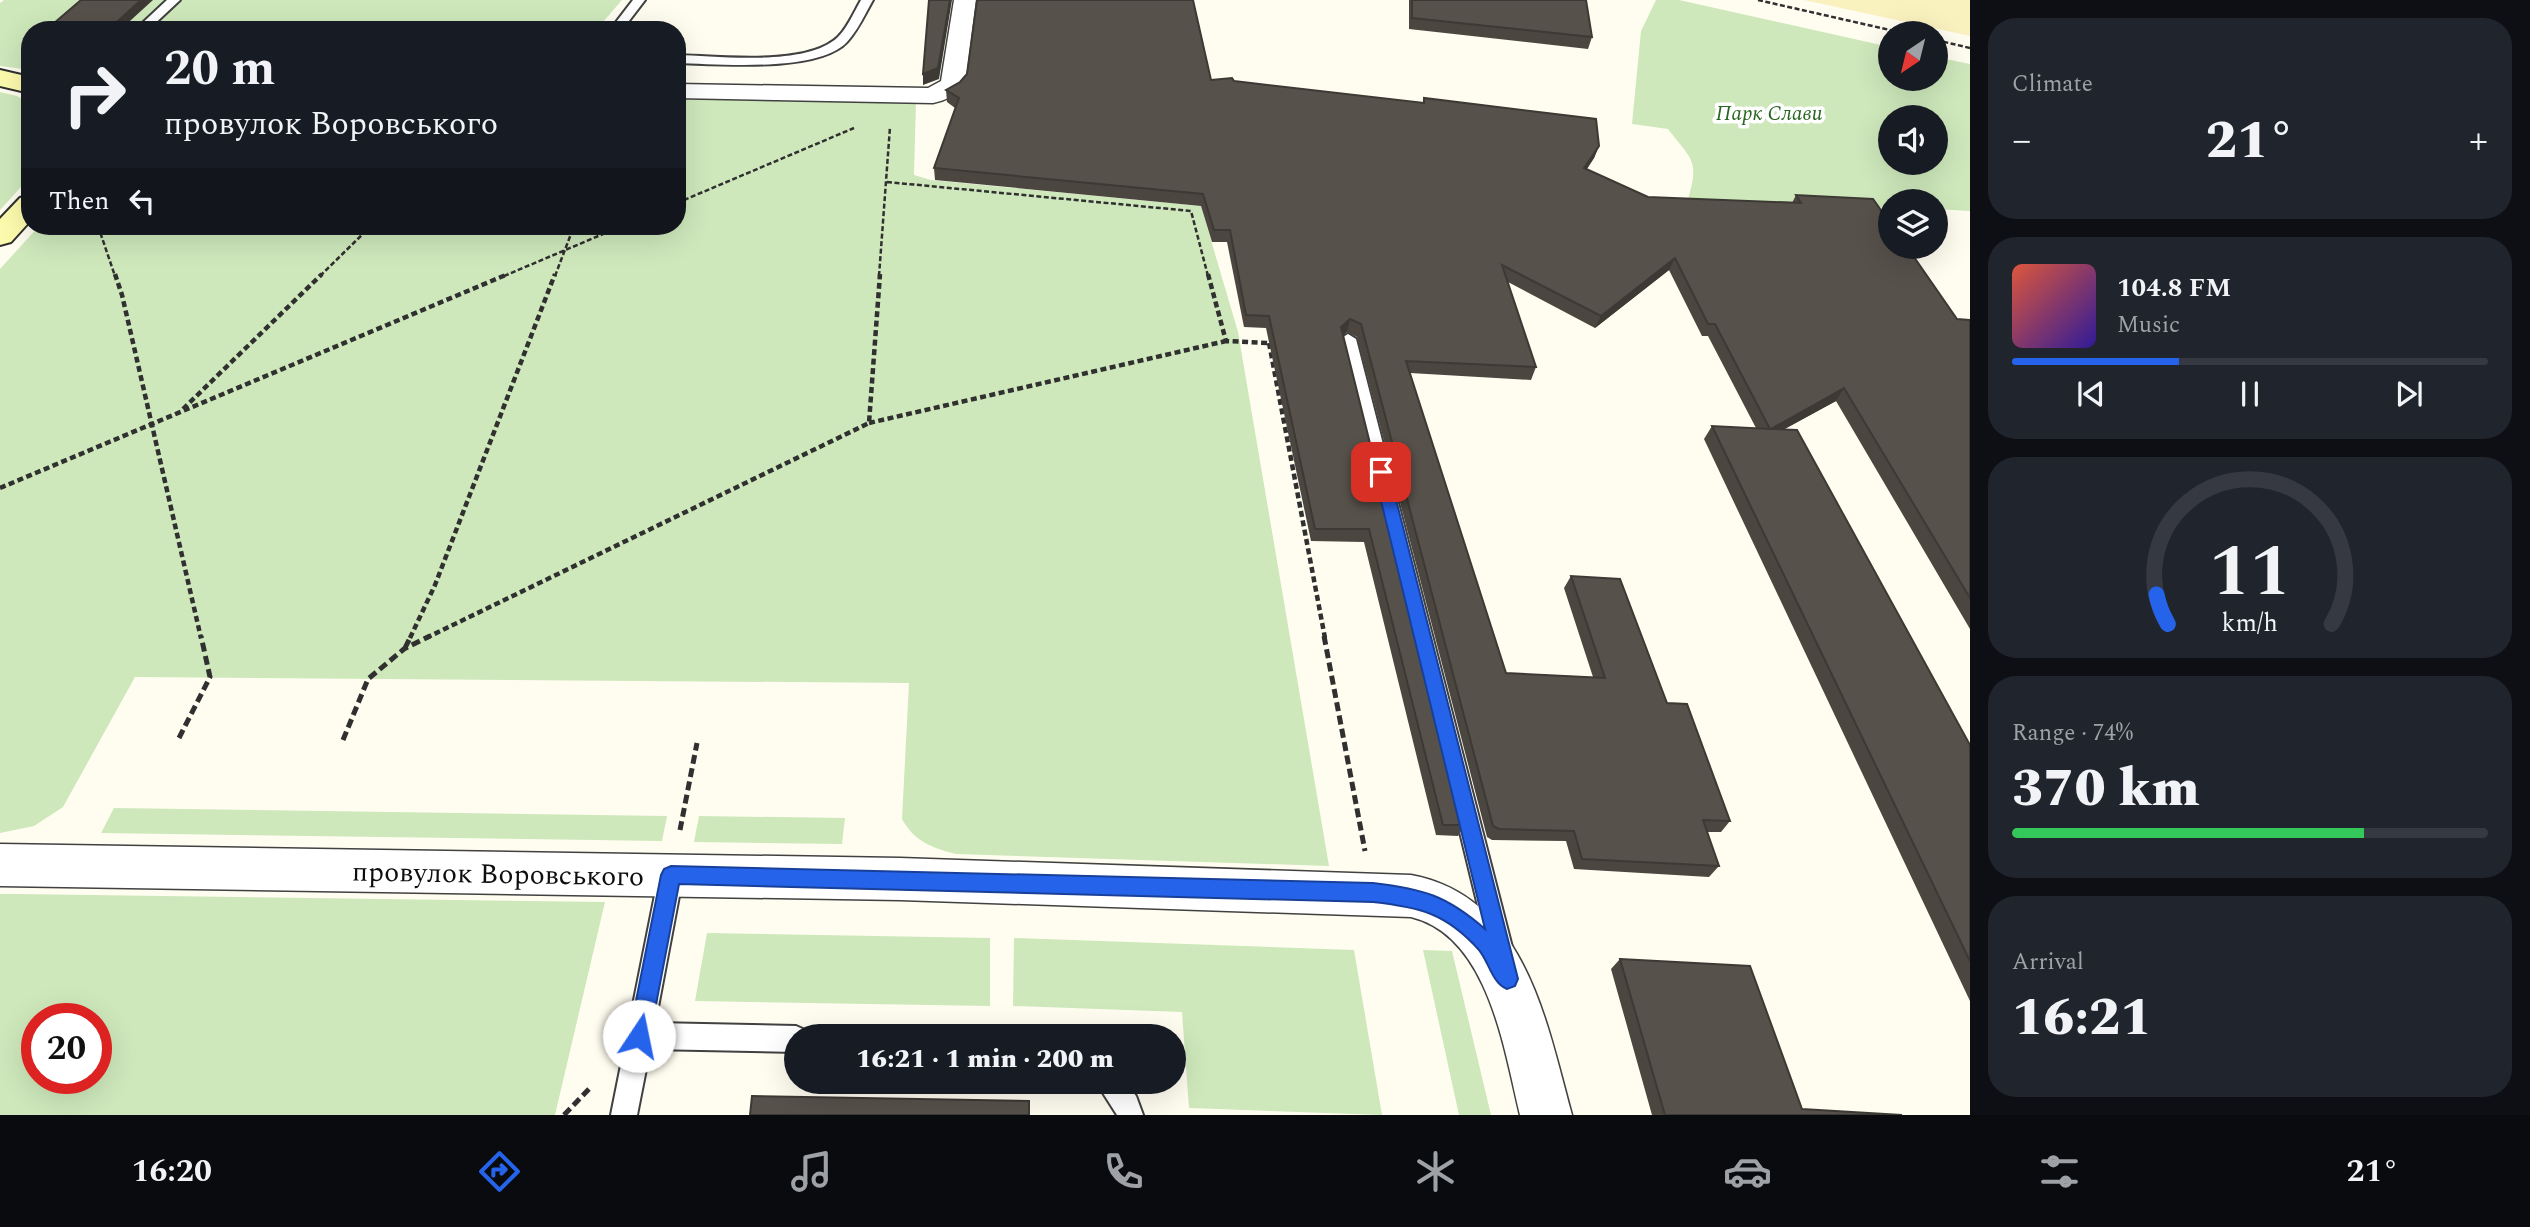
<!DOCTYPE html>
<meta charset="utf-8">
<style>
:root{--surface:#171b24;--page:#20242c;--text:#f1f3f6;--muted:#9ea1a6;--line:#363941;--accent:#2563eb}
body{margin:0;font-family:Spectral,serif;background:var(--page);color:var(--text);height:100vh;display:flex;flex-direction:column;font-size:26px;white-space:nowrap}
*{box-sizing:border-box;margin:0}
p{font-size:23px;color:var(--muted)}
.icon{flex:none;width:38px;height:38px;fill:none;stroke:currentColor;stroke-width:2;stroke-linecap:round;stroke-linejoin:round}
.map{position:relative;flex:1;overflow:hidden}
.side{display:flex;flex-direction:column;gap:18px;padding:18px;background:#0d0f14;width:560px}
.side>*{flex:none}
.banner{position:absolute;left:21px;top:21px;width:665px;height:214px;border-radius:28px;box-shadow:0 7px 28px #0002;background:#171b24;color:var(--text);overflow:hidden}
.needle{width:46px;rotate:215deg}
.fabs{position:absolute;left:1878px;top:21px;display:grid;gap:14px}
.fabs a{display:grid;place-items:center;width:70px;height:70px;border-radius:50%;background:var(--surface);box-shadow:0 7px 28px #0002;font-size:35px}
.speed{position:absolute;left:21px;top:1003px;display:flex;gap:14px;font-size:35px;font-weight:700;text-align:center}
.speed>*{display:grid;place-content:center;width:91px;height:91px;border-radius:50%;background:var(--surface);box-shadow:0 7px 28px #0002;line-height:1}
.speed .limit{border:10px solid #d22;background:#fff;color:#111}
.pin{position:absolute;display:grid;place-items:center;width:60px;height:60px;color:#fff;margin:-30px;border-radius:14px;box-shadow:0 4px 10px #0006}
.me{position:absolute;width:77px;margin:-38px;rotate:11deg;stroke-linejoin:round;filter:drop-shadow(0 0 5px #0008)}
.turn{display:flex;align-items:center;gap:24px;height:147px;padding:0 28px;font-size:32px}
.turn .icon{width:91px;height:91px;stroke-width:2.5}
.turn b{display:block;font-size:49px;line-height:60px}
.then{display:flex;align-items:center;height:66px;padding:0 28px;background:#0003;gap:14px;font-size:26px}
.big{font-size:52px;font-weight:800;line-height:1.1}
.side .tile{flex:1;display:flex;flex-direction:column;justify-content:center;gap:10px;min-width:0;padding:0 24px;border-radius:28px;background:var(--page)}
.side .dial{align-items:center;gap:0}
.dial svg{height:182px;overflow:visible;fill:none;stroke:var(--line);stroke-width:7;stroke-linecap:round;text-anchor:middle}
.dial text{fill:var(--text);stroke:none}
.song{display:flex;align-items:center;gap:21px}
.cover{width:84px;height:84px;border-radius:10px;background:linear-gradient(135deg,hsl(10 70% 55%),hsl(250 70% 35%))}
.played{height:7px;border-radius:4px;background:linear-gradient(90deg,var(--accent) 35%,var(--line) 35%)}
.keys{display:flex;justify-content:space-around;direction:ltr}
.heat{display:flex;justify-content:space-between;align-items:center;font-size:38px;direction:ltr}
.charge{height:10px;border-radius:5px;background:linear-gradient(90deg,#34c759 74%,var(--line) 0)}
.trip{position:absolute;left:784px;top:1024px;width:402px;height:70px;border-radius:35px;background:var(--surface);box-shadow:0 7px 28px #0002;font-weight:800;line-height:70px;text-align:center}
.dock{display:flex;height:112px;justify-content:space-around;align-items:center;background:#090b0e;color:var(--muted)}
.dock .icon{width:49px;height:49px}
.dock .selected{color:var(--accent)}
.dock b{font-size:32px;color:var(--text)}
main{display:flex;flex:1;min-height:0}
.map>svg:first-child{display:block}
.green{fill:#cee8bb;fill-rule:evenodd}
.sand{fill:#f9f1be}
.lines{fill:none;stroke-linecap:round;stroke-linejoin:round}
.lane-casing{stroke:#414141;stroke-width:4}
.street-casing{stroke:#414141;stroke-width:3}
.secondary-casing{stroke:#303030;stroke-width:4}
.path-far2{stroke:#303030;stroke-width:2.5;stroke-dasharray:5 2.5;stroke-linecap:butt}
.path-far1{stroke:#303030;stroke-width:4.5;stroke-dasharray:6 3.5;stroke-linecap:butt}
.path{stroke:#303030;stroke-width:5;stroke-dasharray:9 4.5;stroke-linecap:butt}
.lane{fill:#fff;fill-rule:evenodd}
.street{fill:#fff;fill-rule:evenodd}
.secondary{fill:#fcfbad;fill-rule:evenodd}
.wall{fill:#4b4640}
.shaded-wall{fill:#3d3934}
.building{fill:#57514b;stroke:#3d3934;stroke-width:2}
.route{fill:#2563eb;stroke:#184099;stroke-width:2}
.labels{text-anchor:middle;stroke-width:7;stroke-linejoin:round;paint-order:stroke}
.far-park-label{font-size:21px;font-style:italic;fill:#286520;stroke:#fff}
.near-street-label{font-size:28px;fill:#0e0e0e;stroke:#fff}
</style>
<main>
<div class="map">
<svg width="1970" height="1115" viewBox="0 0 1970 1115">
<rect width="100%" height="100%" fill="#fffdf0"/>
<path class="green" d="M 4,0 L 622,0 L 596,30 L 30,30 L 30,70 L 0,66 L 0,3 Z
M 1656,0 L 1679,0 L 1890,47 L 1890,79 L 1936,79 L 1936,57 L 1970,64 L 1970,211 L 1936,209 L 1936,201 L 1890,201 L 1890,208 L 1688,199 C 1700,160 1691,159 1668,129 L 1632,124 L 1641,31 ZM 1890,117 L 1936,117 L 1936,163 L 1890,163 Z
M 0,92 L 17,96 L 30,104 L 30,177 L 0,210 Z
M 677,98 L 916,102 L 914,175 L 931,180 L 1201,206 L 1238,332 L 1329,866 L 956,854 C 932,848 914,841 902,819 L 909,683 L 135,677 L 63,807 L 34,826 L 0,833 L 0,269 L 39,226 L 677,226 Z
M 114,808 L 667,816 L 662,841 L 101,833 Z
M 699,816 L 845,818 L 842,844 L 694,842 Z
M 0,894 L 17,894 L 605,902 L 555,1115 L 0,1115 ZM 96,1018 L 96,1078 L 37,1078 L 37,1018 Z
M 707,933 L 990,938 L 990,1006 L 695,1001 Z
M 1014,938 L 1354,950 L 1382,1115 L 1189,1108 L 1182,1012 L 1013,1006 Z
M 1423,950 L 1452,951 L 1491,1115 L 1459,1115 Z"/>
<path class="sand" d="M 1804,0 L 1970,0 L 1970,36 Z"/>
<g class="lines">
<defs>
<path id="lane" d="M 167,0 L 180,0 L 148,30 L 135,30 Z
M 633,0 L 645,0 L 622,30 L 610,30 Z
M 861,0 L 873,0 C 865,14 858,30 847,42 C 818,73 718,64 677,63 L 677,55 C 718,56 807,67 838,37 C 848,27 854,12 861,0 Z
M 1348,334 L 1356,339 L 1512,947 L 1509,955 L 1500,959 L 1491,955 L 1488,947 L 1340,339 Z
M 671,864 L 679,867 L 683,875 L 655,1023 L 796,1026 L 805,1030 L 808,1036 L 796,1036 L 796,1052 L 650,1049 L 637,1115 L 611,1115 L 659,875 L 663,867 Z
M 1096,1082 L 1125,1082 L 1136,1096 L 1143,1115 L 1117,1115 Z"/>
<path id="street" d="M 954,0 L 976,0 L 965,85 C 958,95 944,101 933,103 L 677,98 L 677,84 L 928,88 L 941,81 Z
M 0,844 L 900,858 L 1411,875 C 1525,896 1546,1021 1572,1115 L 1520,1115 C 1504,1050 1489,936 1411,917 L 900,900 L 0,886 Z"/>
<path id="secondary" d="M 0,70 L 30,77 L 30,93 L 0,86 Z
M 30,195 L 30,221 L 11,242 L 0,245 L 0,219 L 20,198 Z"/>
</defs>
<use href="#lane" class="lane-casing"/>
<use href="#street" class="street-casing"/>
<use href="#secondary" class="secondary-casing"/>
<path class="path-far2" d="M 1758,0 L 1903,33
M 1936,40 L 1970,48
M 887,182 L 1191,211 L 1208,276
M 677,203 L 854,128
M 98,226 L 115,276
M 320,276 L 371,226
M 504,276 L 622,226
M 555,276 L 574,226
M 879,276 L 890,127"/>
<path class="path-far1" d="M 115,274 L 122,295 L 201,638
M 1208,274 L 1226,341 L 1269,343
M 1269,343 L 1325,638
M 183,409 L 322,274
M 869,423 L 1226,341
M 0,488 L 508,274
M 410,638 L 435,585 L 555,274
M 426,638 L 869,423 L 880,274"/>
<path class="path" d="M 1324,636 L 1365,851
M 405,648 L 411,636
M 179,738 L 210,677 L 201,636
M 343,740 L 368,679 L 404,649 L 430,636
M 680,830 L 697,743
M 564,1115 L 590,1088"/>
<use href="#lane" class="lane"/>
<use href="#street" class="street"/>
<use href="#secondary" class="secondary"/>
</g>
<path class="wall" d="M 1409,0 L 1586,0 L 1592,37 L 1588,49 L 1409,29 Z
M 967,74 L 1234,81 L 1423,103 L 1424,98 L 1599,146 L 1594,158 L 1587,169 L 1648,197 L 1792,203 L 1796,195 L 1957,319 L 1970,320 L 1970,629 L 1836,401 L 1784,429 L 1970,745 L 1970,1001 L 1704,439 L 1712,426 L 1756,428 L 1708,336 L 1702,336 L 1669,270 L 1595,328 L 1508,282 L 1536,367 L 1531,380 L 1410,373 L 1506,673 L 1593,677 L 1564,588 L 1571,576 L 1667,703 L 1730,821 L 1721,832 L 1707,832 L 1719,866 L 1709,877 L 1574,869 L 1566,841 L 1492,840 L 1487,837 L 1357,337 L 1347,332 L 1343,335 L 1465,825 L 1458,836 L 1436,835 L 1364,542 L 1311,541 L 1266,328 L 1244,327 L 1227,242 L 1212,242 L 1201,206 L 935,180 L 934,168 L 955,108 L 947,102 L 946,90 L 960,82 Z
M 1620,959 L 1802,1109 L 1902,1115 L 1652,1115 L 1611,969 Z"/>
<path class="shaded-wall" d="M 141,0 L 153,0 L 120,30 L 108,30 Z
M 950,0 L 952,0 L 939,79 L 923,85 L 923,74 Z
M 1599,146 L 1594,158 L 1579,180 L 1584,168 Z
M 1675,258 L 1669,270 L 1595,328 L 1601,316 Z
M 1350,319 L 1347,332 L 1337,340 L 1341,327 Z
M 1844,388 L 1836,401 L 1763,441 L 1771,429 Z"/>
<path class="building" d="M 81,0 L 141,0 L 108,30 L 46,30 Z
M 929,0 L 950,0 L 938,68 L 923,74 Z
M 977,0 L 1193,0 L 1211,80 L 1232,78 L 1234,81 L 1424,103 L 1424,98 L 1596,119 L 1599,146 L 1584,168 L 1648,197 L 1801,203 L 1796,195 L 1873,199 L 1890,223 L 1890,247 L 1907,247 L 1957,319 L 1970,320 L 1970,598 L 1844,388 L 1771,429 L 1797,430 L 1970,745 L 1970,961 L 1712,426 L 1770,429 L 1715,324 L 1708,324 L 1675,258 L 1601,316 L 1502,265 L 1536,367 L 1406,361 L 1506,673 L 1605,678 L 1571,576 L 1620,579 L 1667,703 L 1687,704 L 1730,821 L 1703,820 L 1719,866 L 1582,859 L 1574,831 L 1499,829 L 1493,826 L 1361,324 L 1350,319 L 1341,327 L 1465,825 L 1443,825 L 1369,529 L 1315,529 L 1269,316 L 1246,315 L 1230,230 L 1214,230 L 1203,194 L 934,168 L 959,98 L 946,90 L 960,82 L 967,74 Z
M 1412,0 L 1586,0 L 1592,37 L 1412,18 Z
M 1620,959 L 1750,966 L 1802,1109 L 1902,1115 L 1665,1115 Z
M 752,1096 L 1029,1101 L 1029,1115 L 750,1115 Z"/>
<path class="route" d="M 1381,467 L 1389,472 L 1518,979 L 1515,986 L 1507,989 C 1492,983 1489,962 1479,950 C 1446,913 1419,907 1373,902 L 679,884 L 650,1036 L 647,1044 L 639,1047 L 632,1044 L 629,1036 L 661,875 L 664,869 L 671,866 L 1373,883 C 1423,889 1446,895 1485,929 L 1374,472 Z"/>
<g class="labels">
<g class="far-park-label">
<text x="1769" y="120">Парк Слави</text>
</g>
<g class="near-street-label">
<text transform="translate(498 873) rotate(1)" y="10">провулок Воровського</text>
</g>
</g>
</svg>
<div class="fabs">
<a><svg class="needle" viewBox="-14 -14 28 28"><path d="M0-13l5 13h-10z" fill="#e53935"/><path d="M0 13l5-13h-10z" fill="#9ea1a6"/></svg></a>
<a><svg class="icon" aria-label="sound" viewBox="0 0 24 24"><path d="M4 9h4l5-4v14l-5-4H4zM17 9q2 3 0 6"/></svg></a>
<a><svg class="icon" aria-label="layers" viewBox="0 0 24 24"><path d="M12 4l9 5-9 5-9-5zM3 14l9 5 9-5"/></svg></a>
</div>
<div class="speed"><div class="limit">20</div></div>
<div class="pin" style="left:1381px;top:472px;background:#d93025"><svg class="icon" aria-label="arrive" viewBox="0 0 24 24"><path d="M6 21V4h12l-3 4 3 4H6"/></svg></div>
<svg class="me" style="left:639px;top:1036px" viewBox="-20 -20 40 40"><circle r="19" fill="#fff"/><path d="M0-13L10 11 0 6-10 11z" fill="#2563eb"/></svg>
<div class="trip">16:21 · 1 min · 200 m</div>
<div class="banner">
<div class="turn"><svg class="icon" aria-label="right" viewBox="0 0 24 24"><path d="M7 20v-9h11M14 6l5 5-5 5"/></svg><div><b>20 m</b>провулок Воровського</div></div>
<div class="then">Then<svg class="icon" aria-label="left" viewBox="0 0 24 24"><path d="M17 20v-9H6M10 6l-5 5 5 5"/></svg></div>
</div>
</div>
<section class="side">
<div class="tile"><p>Climate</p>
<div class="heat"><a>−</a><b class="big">21°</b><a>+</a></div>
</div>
<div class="tile">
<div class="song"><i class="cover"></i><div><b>104.8 FM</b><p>Music</p></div></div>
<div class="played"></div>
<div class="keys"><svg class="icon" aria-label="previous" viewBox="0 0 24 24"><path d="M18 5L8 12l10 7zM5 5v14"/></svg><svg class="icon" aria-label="pause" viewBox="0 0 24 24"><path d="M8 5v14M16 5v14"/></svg><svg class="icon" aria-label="next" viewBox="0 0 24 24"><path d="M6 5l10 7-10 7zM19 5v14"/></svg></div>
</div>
<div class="tile dial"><svg viewBox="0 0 100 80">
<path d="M14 69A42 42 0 1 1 86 69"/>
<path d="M14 69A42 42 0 0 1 9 56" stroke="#2563eb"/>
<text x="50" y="56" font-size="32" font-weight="700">11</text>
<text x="50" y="72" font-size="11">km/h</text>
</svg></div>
<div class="tile"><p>Range · 74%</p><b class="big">370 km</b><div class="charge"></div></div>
<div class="tile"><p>Arrival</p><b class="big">16:21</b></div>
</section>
</main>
<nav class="dock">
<b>16:20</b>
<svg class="icon selected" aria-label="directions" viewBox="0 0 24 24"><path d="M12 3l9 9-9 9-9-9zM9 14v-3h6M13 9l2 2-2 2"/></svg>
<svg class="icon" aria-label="music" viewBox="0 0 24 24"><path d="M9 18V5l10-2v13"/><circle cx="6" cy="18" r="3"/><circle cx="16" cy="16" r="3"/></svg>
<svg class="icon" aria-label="phone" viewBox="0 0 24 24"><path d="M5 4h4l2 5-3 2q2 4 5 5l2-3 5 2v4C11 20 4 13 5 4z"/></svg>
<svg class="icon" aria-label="climate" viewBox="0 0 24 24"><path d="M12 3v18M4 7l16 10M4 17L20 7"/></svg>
<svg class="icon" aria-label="car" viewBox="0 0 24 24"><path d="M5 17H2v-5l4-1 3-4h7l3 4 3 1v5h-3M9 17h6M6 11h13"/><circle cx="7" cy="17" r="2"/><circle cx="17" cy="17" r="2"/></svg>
<svg class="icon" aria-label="filters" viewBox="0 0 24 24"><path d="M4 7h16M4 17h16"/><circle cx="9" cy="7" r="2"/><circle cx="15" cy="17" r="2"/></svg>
<b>21°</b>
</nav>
